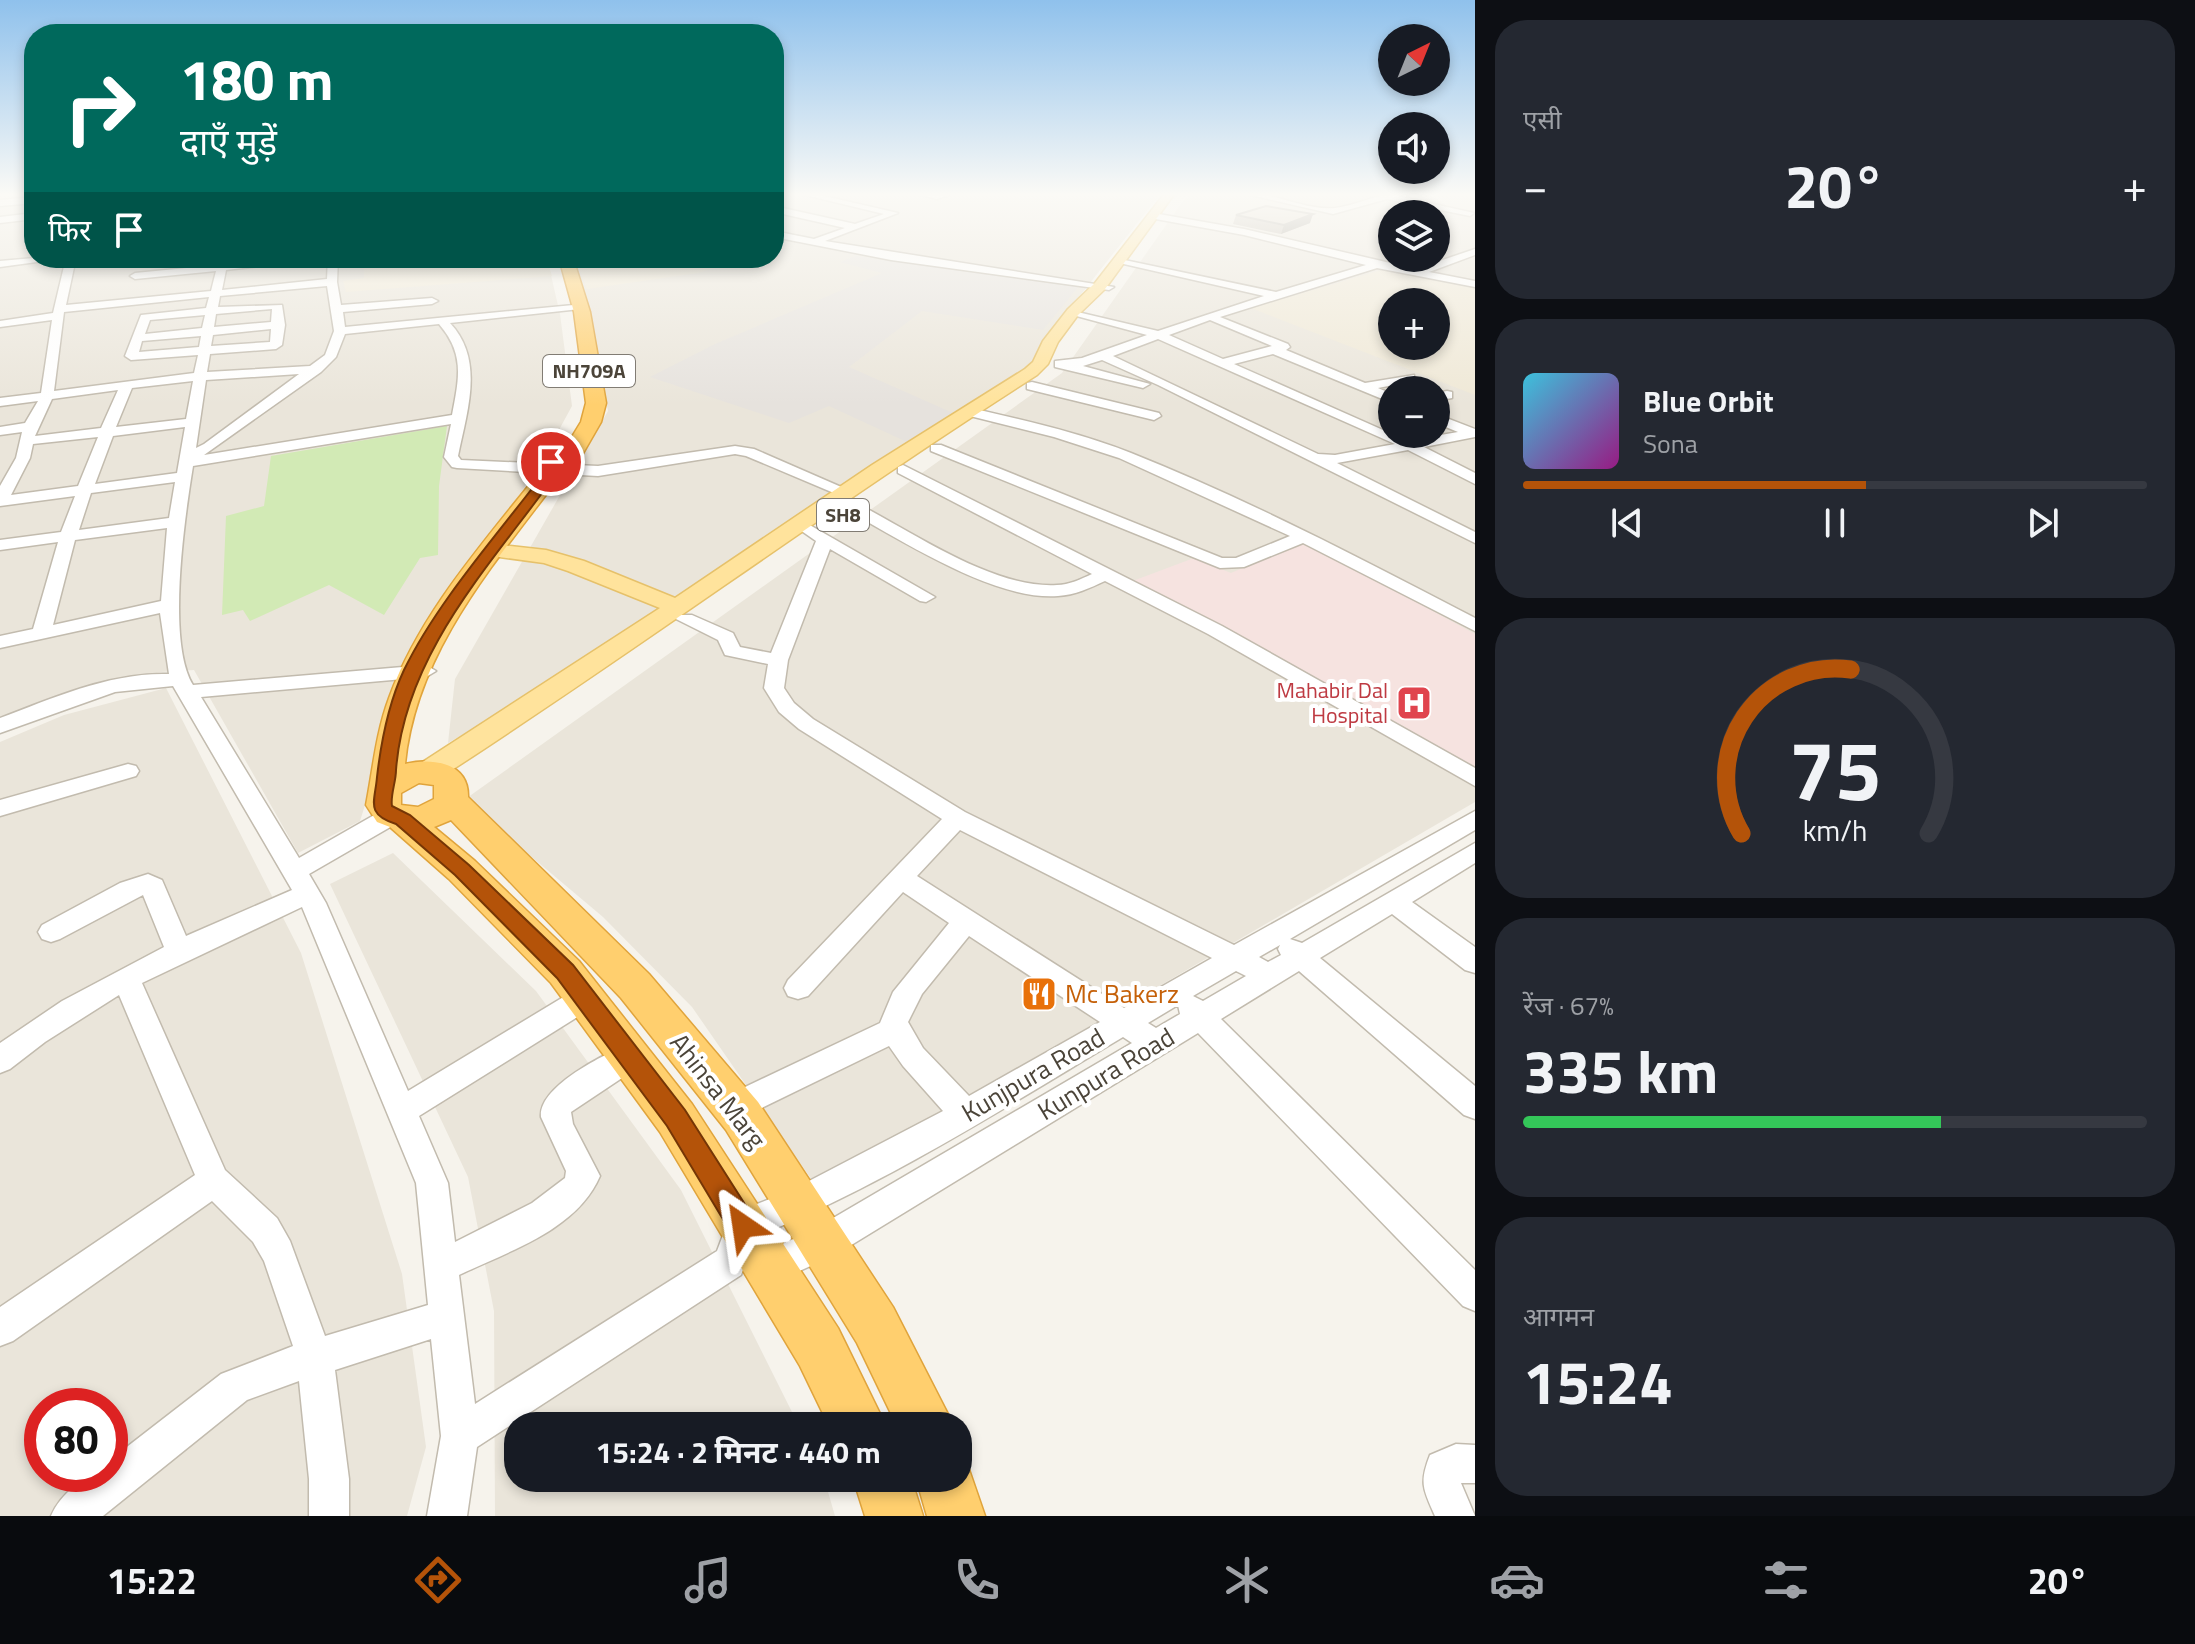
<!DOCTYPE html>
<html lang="hi">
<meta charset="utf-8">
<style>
:root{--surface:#171b24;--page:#242831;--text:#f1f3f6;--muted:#9ea1a6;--line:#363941;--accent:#b45309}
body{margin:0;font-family:"Titillium Web","Noto Sans Devanagari",sans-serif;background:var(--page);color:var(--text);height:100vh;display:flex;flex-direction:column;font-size:30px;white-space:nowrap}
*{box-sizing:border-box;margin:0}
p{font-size:26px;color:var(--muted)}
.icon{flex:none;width:44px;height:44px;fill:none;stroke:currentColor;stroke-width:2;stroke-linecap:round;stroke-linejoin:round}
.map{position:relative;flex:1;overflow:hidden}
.side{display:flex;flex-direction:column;gap:20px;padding:20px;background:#0d0f14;width:720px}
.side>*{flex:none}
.guide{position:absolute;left:24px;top:24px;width:760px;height:244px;border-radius:32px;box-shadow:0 4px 12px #0003;background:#00695c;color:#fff;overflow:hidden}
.needle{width:52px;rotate:43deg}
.controls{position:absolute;left:1378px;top:24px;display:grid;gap:16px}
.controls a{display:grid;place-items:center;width:72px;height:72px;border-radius:50%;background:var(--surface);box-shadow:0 4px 12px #0003;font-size:40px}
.speed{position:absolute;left:24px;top:1388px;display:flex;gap:16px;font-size:40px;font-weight:700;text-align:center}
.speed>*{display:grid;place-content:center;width:104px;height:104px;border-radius:50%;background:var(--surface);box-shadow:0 4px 12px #0003;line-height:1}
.speed .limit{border:12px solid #d22;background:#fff;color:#111}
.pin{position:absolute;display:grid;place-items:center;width:68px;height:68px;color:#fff;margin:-34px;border:4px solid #fff;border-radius:50%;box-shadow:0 2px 8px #0007}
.me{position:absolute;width:88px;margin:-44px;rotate:328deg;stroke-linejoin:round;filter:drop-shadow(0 0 6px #0008)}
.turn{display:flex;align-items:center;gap:28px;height:168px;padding:0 24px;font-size:36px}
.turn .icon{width:104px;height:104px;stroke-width:2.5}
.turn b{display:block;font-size:56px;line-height:68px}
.then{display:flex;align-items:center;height:76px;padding:0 24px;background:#0003;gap:16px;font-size:30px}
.big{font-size:60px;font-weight:700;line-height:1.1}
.side .widget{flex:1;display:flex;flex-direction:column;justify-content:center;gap:12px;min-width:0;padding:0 28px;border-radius:32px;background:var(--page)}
.side .dial{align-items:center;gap:0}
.dial svg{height:208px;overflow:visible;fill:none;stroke:var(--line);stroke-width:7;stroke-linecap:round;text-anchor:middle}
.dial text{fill:var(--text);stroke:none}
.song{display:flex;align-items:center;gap:24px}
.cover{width:96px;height:96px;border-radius:12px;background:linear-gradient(135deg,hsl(190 70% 55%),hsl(310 70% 35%))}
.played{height:8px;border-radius:4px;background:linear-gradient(90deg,var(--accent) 55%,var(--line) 55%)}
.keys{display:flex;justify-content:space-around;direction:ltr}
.heat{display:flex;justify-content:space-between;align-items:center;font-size:44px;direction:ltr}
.charge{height:12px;border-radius:6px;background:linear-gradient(90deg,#34c759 67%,var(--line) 0)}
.trip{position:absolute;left:504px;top:1412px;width:468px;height:80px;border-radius:32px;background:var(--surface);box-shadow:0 4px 12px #0003;font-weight:700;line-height:80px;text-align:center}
.tabs{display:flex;height:128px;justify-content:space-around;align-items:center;background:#090b0e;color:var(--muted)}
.tabs .icon{width:56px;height:56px}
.tabs .selected{color:var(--accent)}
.tabs b{font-size:36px;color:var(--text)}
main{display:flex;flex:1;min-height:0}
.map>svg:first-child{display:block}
.residential{fill:#eae5da;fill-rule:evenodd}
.industrial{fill:#e6e2dd}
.education{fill:#efe8d6;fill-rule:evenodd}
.medical{fill:#f6e3e0}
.green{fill:#d2eab5}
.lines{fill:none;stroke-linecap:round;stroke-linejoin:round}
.minor-casing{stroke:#c2bbae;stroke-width:3}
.major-casing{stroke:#e6c16a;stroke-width:3}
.highway-casing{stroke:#e0a43c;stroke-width:3}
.minor{fill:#fff;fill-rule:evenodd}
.major{fill:#ffe39c;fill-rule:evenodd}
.highway{fill:#ffcf6e;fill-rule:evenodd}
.wall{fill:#bab2a6}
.shaded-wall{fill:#979187}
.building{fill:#d8cfc1;stroke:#979187;stroke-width:2}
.route{fill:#b45309;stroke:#753606;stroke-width:2}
.labels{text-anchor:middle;stroke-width:8;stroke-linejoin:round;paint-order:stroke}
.shield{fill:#fff;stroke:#817c74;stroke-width:2}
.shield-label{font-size:20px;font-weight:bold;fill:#4b4439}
.health-label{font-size:22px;fill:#be3a42;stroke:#fff;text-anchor:end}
.near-food-label{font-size:26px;fill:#c56008;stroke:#fff;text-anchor:start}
.near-street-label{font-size:26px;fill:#4b4439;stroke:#fff}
</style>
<main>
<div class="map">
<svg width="1475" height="1516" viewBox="0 0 1475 1516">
<rect width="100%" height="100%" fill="#f6f3ec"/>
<path class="residential" d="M 0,193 L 34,193 L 34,258 L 547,258 L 560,314 L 572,406 L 542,461 L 413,653 L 360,821 L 298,853 L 194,670 L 161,672 L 54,698 L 0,717 Z
M 774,193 L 1161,193 L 1067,312 L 1027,369 L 558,680 L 448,743 L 455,679 L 608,411 L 583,289 L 569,258 L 774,258 Z
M 1193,193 L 1475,193 L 1475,802 L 816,1186 L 692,1007 L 603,917 L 464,800 L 1062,373 L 1183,201 ZM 1392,214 L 1436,214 L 1436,258 L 1392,258 ZM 1392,302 L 1436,302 L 1436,346 L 1392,346 ZM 1392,390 L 1436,390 L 1436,434 L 1392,434 Z
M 166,688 L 301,953 L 402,1274 L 426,1447 L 407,1516 L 0,1516 L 0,742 L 64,715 ZM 42,1406 L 110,1406 L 110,1474 L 42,1474 Z
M 393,853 L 536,991 L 681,1190 L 799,1426 L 518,1426 L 518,1478 L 824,1478 L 835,1516 L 495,1516 L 494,1311 L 468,1177 L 330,884 Z"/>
<path class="industrial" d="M 856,256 L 1079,286 L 1043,330 L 922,311 L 849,367 L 953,413 L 907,442 L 829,406 L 789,423 L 650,377 L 715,344 L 882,273 L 840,262 Z"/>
<path class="education" d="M 364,258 L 546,258 L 552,276 L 346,292 L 343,281 L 364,278 Z
M 575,258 L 744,258 L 698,273 L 587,289 Z
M 1382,270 L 1475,286 L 1475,395 L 1251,308 ZM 1392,302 L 1436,302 L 1436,346 L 1392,346 Z"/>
<path class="medical" d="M 1305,541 L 1475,634 L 1475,772 L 1130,582 L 1194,558 L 1231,573 Z"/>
<path class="green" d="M 447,426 L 439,486 L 438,555 L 420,558 L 384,615 L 329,585 L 250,621 L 243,610 L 222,615 L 226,516 L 264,506 L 271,456 Z"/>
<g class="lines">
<defs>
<path id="minor" d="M 797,193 L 811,193 L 898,213 L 825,241 L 1114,287 L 1109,290 L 891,260 L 774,237 L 774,231 L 814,239 L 845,228 L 774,212 L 774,206 L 855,224 L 884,214 Z
M 913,193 L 955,193 L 937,199 Z
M 1242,193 C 1272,191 1306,211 1335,208 C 1358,205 1378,193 1402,193 L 1398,196 L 1474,213 L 1470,216 L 1387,199 L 1333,214 Z
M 34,197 L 34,203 L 0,206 L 0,200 Z
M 34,213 L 34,219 L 0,223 L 0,217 Z
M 1153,213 L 1244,229 L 1416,269 L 1475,249 L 1475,255 L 1429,272 L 1475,281 L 1475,287 L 1377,268 L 1220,317 L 1288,344 L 1290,347 L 1286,350 L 1365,383 L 1414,375 L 1414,381 L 1378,388 L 1392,394 L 1392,403 L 1273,354 L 1234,364 L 1392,434 L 1412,440 L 1458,432 L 1436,423 L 1436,414 L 1475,429 L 1475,437 L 1424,447 L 1475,473 L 1475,484 L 1408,450 L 1337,463 L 1475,532 L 1475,543 L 1158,385 L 1102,360 L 1083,366 L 1150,384 L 1143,388 L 1055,367 L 1055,361 L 1082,358 L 1147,335 L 1069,314 L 1069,310 L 1158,331 L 1264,296 L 1115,262 L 1115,258 L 1276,292 L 1366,265 L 1244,235 L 1150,218 ZM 1210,320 L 1272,346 L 1223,359 L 1169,335 ZM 1158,339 L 1395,444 L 1335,455 L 1318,454 L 1113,356 Z
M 34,258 L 76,258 L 66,305 L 211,291 L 216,271 L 135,279 L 130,276 L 135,273 L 217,265 L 219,258 L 229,258 L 228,264 L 326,258 L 226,270 L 222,290 L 327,279 L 328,258 L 338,258 L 337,282 L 341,305 L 432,298 L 438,301 L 432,304 L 343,312 L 345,327 L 584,304 L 584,308 L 580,309 L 450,323 C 485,360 467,411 458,456 L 461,460 L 598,466 L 735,446 L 754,449 L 855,493 L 847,498 L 841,496 L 746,456 L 735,454 L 598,476 L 457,468 L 452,467 L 444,457 L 451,424 L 193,466 C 185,516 166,641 193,685 L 426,665 L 436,671 L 426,677 L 201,697 L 299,858 L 383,810 L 399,810 L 403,816 L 399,822 L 309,874 L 326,903 L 408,1091 L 575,990 L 585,987 L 595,990 L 599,998 L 595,1006 L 419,1116 L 448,1183 L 455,1242 L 532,1203 L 565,1178 L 566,1171 L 541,1117 C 538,1087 604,1054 630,1044 L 640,1048 L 645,1057 L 640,1066 L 571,1112 L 573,1124 L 600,1176 C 577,1230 509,1251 459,1275 L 475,1404 L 717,1251 L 731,1214 L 788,1192 L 943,1111 L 903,1066 L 889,1046 L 735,1121 L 724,1117 L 720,1107 L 724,1097 L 880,1023 L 893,992 L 949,923 L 903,892 L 808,996 L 798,999 L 788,996 L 784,988 L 788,980 L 942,819 L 799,729 L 779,712 L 764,688 L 768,664 L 725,655 L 718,640 L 676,619 L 678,615 L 692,615 L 733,633 L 740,647 L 771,653 L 816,541 L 793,525 L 801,520 L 935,597 L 926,602 L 920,601 L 830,549 L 788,660 L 784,688 L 794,703 L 813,719 L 965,812 L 1234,945 L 1475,811 L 1475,830 L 1290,939 L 1302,943 L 1475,843 L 1475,863 L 1412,902 L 1475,947 L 1475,973 L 1465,970 L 1392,914 L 1320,958 L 1475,1086 L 1475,1119 L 1464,1115 L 1299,971 L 1221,1019 L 1475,1270 L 1475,1311 L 1463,1306 L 1198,1033 L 835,1255 L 766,1286 L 754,1281 L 749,1269 L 754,1257 L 811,1231 L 1132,1043 L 1123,1037 C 1004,1108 884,1185 755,1237 L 741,1275 L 477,1447 L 467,1516 L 427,1516 L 441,1436 L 431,1339 L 335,1370 L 349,1479 L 349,1516 L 309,1516 L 309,1479 L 299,1381 L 247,1400 L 103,1516 L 51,1516 C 61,1493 85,1474 110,1474 L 110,1460 L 221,1374 L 293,1346 L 264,1261 L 253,1242 L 212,1201 L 13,1341 L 0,1346 L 0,1307 L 195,1175 L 119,995 L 45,1042 L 10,1069 L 0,1073 L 0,1043 L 62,1001 L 164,947 L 143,895 L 60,939 L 51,942 L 42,939 L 38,932 L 42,925 L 120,883 L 148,874 L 162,880 L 186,936 L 292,890 L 173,686 L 115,692 L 0,733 L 0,718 C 53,698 111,672 169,674 L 160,613 L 0,648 L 0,636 L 33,629 L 58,542 L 0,550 L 0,540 L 61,532 L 75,496 L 0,506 L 0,486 L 16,458 L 22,432 L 0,435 L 0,427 L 25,423 L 38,401 L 0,406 L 0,398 L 41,393 L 52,320 L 0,327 L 0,321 L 53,313 L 66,258 L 0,267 L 0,261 ZM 327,286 L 334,331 L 325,355 L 310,366 L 207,372 L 210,354 L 276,349 L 282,345 L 285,325 L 282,305 L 218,307 L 220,296 ZM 209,297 L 206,308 L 141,315 L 125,356 L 131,360 L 198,355 L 194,373 L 54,391 L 64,312 ZM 272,309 L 271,322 L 214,327 L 216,314 ZM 205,315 L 202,328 L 145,334 L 150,320 ZM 439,324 C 465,354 459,378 452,415 L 204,455 L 321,372 L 336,357 L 345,334 ZM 271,329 L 270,342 L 211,346 L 213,335 ZM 201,336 L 199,347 L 139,352 L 142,341 ZM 299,374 L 204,444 L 196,448 L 206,380 ZM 193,381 L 186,419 L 116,427 L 132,388 ZM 118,390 L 101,428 L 35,436 L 52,399 ZM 185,427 L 177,473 L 95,484 L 113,436 ZM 98,437 L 78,486 L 11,495 L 30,458 L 33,444 ZM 175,482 L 169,518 L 79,530 L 91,493 ZM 167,528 L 161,601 L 53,625 L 75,540 ZM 960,830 L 1212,958 L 1124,1008 L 917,876 ZM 302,907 L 416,1183 L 428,1305 L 325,1336 L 290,1241 L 277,1218 L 225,1170 L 142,983 ZM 969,936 L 1100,1022 L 969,1096 L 923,1048 L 908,1022 L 922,994 ZM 1280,945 L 1278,949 L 1281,955 L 1268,962 L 1259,957 ZM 1236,971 L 1246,976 L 1203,1001 L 1193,996 ZM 1178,1005 L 1180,1014 L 1156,1028 L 1148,1023 Z
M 1032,382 L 1159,413 L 1161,416 L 1154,420 L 1027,389 L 1027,383 Z
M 1447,391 L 1452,392 L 1452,398 L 1436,401 L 1436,393 Z
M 967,407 C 1022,420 1078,432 1131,453 C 1249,500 1362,559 1475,618 L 1475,631 L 1303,543 L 1244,567 L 1220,568 L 931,451 L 931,445 L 941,445 L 1222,558 L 1236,558 L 1290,536 L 1119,458 L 1054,437 L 962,414 L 960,411 Z
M 903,465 L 1222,626 L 1475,768 L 1475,786 L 1208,634 L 1105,581 C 1090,588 1075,595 1058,596 C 995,601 903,541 848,511 L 848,505 L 860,505 C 914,533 994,589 1057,585 C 1069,585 1081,579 1092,574 L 898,473 L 898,467 Z
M 128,764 L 136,766 L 139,771 L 136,776 L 0,816 L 0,800 Z
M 1456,1444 L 1475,1445 L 1475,1483 L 1461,1483 L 1475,1516 L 1435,1516 C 1423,1489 1419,1483 1430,1455 Z"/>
<path id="major" d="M 1165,193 L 1175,193 L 1105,289 L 1078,315 L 1058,342 L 1048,364 L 1037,375 C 833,505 641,648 438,779 L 428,781 L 418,779 L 414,772 L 418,765 L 660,608 L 568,571 L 544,563 L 485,555 L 482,550 L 485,545 L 493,544 L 546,550 L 584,561 L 675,598 L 872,465 L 1025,369 L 1033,362 L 1043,341 L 1068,309 L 1095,283 Z"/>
<path id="highway" d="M 559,258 L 573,258 L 590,312 L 606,403 L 601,422 L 578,462 L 561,475 C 495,563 416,651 405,764 C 433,757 469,763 468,797 L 649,974 L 758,1102 L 893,1307 L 954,1426 L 897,1426 L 857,1343 L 726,1130 L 621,998 L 451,820 L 434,827 L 475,861 L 579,961 L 692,1104 L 838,1328 L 886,1426 L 829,1426 L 800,1366 L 660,1132 L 551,983 L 449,879 L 390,827 L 377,822 L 366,805 C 373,769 376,733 389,698 C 421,610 488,538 545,465 L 559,458 L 581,422 L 586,403 L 574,312 ZM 419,783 L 434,785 L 434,799 L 418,807 L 401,805 L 401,793 Z
M 958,1455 L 965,1458 L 985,1516 L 927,1516 L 916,1478 L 958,1478 Z
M 853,1478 L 911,1478 L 923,1516 L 865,1516 Z"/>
</defs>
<use href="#minor" class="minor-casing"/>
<use href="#major" class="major-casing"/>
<use href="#highway" class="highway-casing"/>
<use href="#minor" class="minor"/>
<use href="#major" class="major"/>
<use href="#highway" class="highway"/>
</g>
<path class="wall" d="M 1236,215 L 1310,223 L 1281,234 L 1233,224 Z"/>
<path class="shaded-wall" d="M 1313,214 L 1310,223 L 1281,234 L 1284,225 Z"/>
<path class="building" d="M 1266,206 L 1313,214 L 1284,225 L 1236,215 Z"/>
<linearGradient id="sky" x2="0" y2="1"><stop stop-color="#8fc1ec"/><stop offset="0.48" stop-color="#fbfaf6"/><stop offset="1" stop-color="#fbfaf6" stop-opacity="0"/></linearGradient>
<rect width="1475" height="405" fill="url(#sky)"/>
<path class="route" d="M 547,459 L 555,459 L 559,470 C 493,563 405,651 396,770 C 396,782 390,796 392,806 L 410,815 L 469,865 L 573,965 L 685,1110 L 753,1217 L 757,1226 L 753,1236 L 743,1240 L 733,1236 L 667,1126 L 557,978 L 455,875 L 396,824 C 365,814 375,802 377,777 C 381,742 389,702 404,670 C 438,600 500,532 547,469 Z"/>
<defs>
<symbol id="hospital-square" viewBox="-11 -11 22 22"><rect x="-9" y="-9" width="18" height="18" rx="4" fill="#e0444e" stroke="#fff"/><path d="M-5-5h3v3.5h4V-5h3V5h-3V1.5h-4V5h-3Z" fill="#fff"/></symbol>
<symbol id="restaurant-square" viewBox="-11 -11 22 22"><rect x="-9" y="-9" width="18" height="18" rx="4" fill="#e8710a" stroke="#fff"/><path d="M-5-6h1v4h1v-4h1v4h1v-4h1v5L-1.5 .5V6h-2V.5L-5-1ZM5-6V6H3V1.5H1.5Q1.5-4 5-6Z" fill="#fff"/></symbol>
</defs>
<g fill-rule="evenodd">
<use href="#hospital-square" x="1394" y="683" width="40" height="40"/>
<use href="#restaurant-square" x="1019" y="974" width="40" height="40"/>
</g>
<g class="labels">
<g class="shield">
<rect x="543" y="355" width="92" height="32" rx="6"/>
<rect x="817" y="499" width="52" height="32" rx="6"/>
</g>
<g class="shield-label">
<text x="589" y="378">NH709A</text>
<text x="843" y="522">SH8</text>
</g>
<g class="health-label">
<text x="1388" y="698">Mahabir Dal<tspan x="1388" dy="25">Hospital</tspan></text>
</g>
<g class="near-food-label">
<text x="1065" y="1003">Mc Bakerz</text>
</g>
<g class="near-street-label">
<text transform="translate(1106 1074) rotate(-31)" y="9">Kunpura Road</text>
<text transform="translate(1033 1075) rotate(-30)" y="9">Kunjpura Road</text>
<text transform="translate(718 1091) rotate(52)" y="9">Ahinsa Marg</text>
</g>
</g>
</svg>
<div class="controls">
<a><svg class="needle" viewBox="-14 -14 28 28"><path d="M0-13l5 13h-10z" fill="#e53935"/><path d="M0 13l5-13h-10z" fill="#9ea1a6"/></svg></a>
<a><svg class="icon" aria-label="sound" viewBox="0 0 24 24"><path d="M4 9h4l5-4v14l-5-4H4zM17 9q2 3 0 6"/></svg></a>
<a><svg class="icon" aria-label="layers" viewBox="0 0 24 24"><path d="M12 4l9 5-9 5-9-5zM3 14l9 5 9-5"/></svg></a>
<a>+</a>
<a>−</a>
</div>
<div class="speed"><div class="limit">80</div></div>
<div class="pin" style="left:551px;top:462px;background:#d93025"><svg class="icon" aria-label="arrive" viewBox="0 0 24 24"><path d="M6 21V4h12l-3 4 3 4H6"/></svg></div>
<svg class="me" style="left:743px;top:1226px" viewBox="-20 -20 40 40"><path d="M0-17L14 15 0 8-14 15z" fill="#b45309" stroke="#fff" stroke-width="4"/></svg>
<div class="trip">15:24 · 2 मिनट · 440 m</div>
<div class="guide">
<div class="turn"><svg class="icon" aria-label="right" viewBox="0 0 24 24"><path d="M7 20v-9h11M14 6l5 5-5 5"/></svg><div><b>180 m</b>दाएँ मुड़ें</div></div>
<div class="then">फिर<svg class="icon" aria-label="arrive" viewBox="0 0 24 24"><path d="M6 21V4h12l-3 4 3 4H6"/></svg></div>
</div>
</div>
<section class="side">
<div class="widget"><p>एसी</p>
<div class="heat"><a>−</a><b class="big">20°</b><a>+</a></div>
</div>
<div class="widget">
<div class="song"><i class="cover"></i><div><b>Blue Orbit</b><p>Sona</p></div></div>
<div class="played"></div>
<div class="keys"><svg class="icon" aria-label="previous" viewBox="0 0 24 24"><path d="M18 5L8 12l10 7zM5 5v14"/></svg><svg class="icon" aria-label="pause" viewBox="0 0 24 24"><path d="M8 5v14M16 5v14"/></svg><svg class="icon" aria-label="next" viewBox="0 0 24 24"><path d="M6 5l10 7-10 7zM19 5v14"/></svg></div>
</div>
<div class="widget dial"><svg viewBox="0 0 100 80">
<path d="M14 69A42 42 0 1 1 86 69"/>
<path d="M14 69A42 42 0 0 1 56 6" stroke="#b45309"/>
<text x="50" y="56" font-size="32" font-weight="700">75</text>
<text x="50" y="72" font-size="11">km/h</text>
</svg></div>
<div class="widget"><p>रेंज · 67%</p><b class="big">335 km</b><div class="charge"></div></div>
<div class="widget"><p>आगमन</p><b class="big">15:24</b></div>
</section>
</main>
<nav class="tabs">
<b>15:22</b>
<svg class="icon selected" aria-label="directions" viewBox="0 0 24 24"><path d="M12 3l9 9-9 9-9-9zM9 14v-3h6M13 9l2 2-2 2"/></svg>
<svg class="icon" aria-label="music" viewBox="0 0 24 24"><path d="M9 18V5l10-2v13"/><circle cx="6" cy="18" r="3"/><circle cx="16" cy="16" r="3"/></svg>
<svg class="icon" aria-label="phone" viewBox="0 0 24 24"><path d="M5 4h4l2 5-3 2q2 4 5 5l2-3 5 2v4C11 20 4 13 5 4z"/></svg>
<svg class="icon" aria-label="climate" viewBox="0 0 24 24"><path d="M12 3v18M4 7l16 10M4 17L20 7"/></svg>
<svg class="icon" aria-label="car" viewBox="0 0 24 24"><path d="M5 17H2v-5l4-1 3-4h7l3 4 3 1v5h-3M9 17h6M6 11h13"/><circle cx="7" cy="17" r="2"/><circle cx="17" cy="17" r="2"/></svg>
<svg class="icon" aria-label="filters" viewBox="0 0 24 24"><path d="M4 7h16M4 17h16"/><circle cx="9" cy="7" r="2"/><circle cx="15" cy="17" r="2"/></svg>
<b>20°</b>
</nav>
